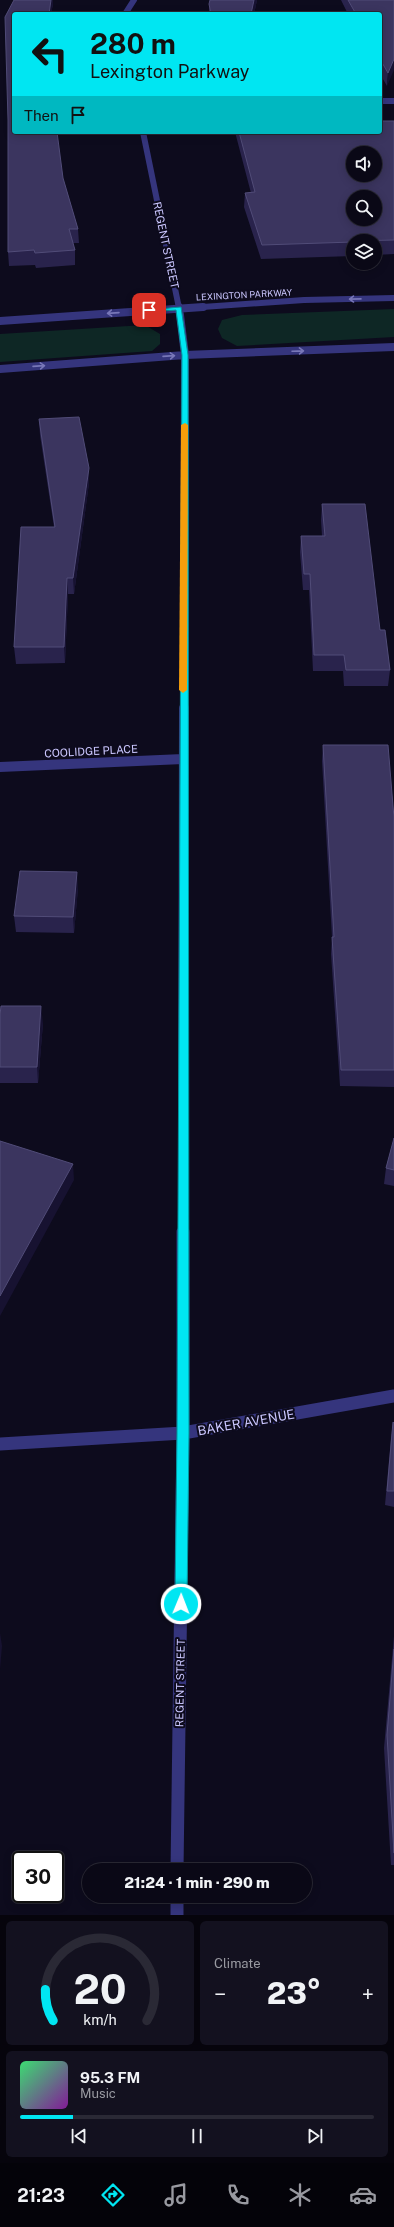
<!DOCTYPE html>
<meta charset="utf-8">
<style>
:root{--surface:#0a0816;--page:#13111f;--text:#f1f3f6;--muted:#999aa1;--line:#2a2935;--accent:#00e6f2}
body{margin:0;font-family:"Public Sans",sans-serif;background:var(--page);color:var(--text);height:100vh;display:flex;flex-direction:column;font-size:15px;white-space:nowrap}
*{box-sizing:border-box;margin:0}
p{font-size:13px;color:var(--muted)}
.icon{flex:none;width:22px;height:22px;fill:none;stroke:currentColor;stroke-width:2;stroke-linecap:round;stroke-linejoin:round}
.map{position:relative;height:1915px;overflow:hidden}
.details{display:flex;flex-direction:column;gap:6px;padding:6px;background:#06040c;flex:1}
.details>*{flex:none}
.banner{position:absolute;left:12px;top:12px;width:370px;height:122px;border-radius:4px;box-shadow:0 2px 10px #0003,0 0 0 1px var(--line);background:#00e6f2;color:#111;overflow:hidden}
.controls{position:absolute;left:346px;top:146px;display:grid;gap:8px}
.controls a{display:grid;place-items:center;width:36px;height:36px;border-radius:50%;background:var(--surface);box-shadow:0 2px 10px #0003,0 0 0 1px var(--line);font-size:20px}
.speed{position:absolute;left:12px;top:1851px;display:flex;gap:8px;font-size:20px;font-weight:700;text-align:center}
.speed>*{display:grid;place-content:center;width:52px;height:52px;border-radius:50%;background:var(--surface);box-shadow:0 2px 10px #0003,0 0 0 1px var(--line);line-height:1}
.speed .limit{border:2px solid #111;border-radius:6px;background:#fff;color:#111}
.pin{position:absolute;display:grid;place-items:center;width:34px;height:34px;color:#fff;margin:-17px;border-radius:8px;box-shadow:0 2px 6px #0006}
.me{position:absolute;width:44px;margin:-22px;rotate:1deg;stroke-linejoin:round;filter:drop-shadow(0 0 3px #0008)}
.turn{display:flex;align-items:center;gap:14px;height:84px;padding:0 12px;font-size:18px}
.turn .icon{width:52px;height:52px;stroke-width:2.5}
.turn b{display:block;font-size:28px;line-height:34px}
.then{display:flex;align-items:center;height:38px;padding:0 12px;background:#0003;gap:8px;font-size:15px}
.big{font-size:30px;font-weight:800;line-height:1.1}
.details .card{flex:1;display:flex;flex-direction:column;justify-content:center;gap:6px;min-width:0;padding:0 14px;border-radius:6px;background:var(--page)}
.details .dial{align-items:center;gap:0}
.dial svg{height:104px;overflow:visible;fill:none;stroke:var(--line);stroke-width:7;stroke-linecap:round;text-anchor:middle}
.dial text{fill:var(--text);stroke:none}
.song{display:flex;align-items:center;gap:12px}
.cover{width:48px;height:48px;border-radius:6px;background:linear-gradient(135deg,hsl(140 70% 55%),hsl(290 70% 35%))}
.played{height:4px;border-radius:2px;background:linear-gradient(90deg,var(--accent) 15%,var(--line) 15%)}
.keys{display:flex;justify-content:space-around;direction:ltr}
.heat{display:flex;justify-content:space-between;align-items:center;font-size:22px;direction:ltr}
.details .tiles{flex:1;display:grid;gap:6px;grid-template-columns:1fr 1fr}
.card:last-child{grid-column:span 2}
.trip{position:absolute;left:82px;top:1863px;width:230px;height:40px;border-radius:20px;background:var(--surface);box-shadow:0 2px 10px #0003,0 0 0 1px var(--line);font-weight:800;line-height:40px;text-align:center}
.dock{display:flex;height:64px;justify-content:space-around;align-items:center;background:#040309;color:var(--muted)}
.dock .icon{width:28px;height:28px}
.dock .active{color:var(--accent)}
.dock b{font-size:18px;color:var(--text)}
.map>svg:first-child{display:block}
.green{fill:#0e2725}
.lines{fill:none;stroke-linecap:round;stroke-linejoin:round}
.minor-far3{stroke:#35357d;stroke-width:6}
.minor-far2{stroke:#35357d;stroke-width:8}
.minor-far1{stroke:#35357d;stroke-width:10}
.minor{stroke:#35357d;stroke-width:13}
.wall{fill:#29234c}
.shaded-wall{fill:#171231}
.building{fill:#3b355f;stroke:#514c78;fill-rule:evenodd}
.oneway{stroke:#7877b8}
.route{fill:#00e6f2;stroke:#00969d}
.slow{fill:#f59e0b}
.labels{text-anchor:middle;stroke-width:4;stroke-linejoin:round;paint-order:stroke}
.far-street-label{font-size:9px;fill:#cbc7ff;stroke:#0d0b1d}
.street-label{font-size:11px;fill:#cbc7ff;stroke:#0d0b1d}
.near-street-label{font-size:13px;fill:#cbc7ff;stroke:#0d0b1d}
</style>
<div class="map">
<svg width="394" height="1915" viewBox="0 0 394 1915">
<rect width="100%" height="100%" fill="#0d0b1d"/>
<path class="green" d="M 394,309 L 394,337 L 237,346 L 222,338 L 218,329 L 222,320 L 242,315 Z
M 145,325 L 160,334 L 160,344 L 152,351 L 0,362 L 0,334 Z"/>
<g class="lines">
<path class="minor-far3" d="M 125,14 L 134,0
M 380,101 L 394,101
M 143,132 L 179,308
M 188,308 L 304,300 L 394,298"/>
<path class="minor-far2" d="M 179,307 L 185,355 L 184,709
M 0,321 L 203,307
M 0,369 L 185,355 L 394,347"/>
<path class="minor-far1" d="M 0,767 L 183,759
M 183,1233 L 184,708"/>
<path class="minor" d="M 0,1444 L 183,1433 L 394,1396
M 177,1870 L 183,1433 L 183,1232
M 177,1896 L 177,1915"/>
</g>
<path class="wall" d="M 14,0 L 53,0 L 53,4 L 51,14 L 14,14 L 78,229 L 79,243 L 73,243 L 75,250 L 75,265 L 36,268 L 35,265 L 9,266 L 8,252 Z
M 257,0 L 254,14 L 209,14 L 209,4 Z
M 341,0 L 394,0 L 387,86 L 380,74 L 380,14 L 348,14 Z
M 394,121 L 394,254 L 375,255 L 375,241 L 353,241 L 353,256 L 261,259 L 244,207 L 245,193 L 251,193 L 235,132 L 380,132 Z
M 39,419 L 89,483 L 74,594 L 68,594 L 65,663 L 16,664 L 14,647 L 54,527 L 40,435 Z
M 322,504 L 380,630 L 390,670 L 388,686 L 344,686 L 343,671 L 313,671 L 309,590 L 303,590 L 300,552 L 301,536 L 322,536 L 321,520 Z
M 323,745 L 394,818 L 394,1087 L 340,1086 L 331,954 L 332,937 L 322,761 Z
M 78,888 L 74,933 L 16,932 L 14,916 Z
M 0,1015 L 43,1023 L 38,1083 L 0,1083 Z
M 394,1138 L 394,1186 L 384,1184 L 386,1168 Z
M 393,1422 L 394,1423 L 394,1507 L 385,1505 L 391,1438 Z
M 394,1636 L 394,1865 L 391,1865 L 384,1748 Z"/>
<path class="shaded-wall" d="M 51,0 L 53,0 L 53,4 L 51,14 L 49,14 Z
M 254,0 L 257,0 L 254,14 L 251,14 Z
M 394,59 L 394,70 L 387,86 L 388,73 Z
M 89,468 L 89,483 L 74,594 L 73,578 Z
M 67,578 L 68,594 L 65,663 L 64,647 Z
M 77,872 L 78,888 L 74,933 L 73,917 Z
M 41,1006 L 43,1023 L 38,1083 L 37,1067 Z
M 73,1164 L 74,1180 L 0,1316 L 0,1296 Z
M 0,1633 L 2,1646 L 0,1669 Z"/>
<path class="building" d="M 14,0 L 51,0 L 49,14 L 14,14 L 14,132 L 57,132 L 63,178 L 78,229 L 69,229 L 75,250 L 35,253 L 34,250 L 8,252 L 8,120 L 5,17 Z
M 210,0 L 254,0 L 251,14 L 211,14 L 209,4 Z
M 348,0 L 394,0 L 394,59 L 388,73 L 380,59 L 380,14 L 356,14 Z
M 380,121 L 394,121 L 394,240 L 353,241 L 353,242 L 262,245 L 245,193 L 255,192 L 239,132 L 380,132 ZM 353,153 L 375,153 L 375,175 L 353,175 ZM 353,197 L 375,197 L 375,219 L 353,219 Z
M 79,417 L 89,468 L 73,578 L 67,578 L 64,647 L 14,647 L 21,527 L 55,527 L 39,419 Z
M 322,504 L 365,504 L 380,630 L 385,630 L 390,670 L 346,670 L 344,655 L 314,655 L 310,574 L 304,574 L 301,536 L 325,536 Z
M 323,745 L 388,745 L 394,818 L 394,1070 L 341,1070 L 332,937 L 334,937 Z
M 20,871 L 77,872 L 73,917 L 14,916 Z
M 1,1006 L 41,1006 L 37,1067 L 0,1067 L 0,1015 Z
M 394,1138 L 394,1170 L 386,1168 Z
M 0,1141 L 73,1164 L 0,1296 Z
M 393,1422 L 394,1423 L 394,1491 L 387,1491 Z
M 394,1649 L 394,1853 L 387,1735 Z"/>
<defs><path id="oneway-shaft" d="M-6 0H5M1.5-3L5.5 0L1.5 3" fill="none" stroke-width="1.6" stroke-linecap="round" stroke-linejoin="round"/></defs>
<g class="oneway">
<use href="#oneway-shaft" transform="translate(355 299) rotate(179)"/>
<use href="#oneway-shaft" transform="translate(113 313) rotate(176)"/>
<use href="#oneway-shaft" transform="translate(298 351) rotate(-2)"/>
<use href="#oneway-shaft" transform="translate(169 356) rotate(-4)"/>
<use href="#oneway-shaft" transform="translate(39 366) rotate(-4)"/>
</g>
<path class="route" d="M 181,307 L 188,355 L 189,1433 L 187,1604 L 185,1608 L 181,1610 L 177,1608 L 175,1604 L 177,1433 L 182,355 L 176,310 L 149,312 L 146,310 Z"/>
<path class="slow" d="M 185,423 L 188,425 L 187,690 L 183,693 L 179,690 L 181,425 Z"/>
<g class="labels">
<g class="far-street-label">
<text transform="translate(244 295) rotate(-3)" y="3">LEXINGTON PARKWAY</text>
</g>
<g class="street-label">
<text transform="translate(166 245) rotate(78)" y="4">REGENT STREET</text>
<text transform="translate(91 751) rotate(-3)" y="4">COOLIDGE PLACE</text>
<text transform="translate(180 1683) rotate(-89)" y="4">REGENT STREET</text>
</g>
<g class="near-street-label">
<text transform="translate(246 1422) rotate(-10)" y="5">BAKER AVENUE</text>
</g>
</g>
</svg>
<div class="controls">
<a><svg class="icon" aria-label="sound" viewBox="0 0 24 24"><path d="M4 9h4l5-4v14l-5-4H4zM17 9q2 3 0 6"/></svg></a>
<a><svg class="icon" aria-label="search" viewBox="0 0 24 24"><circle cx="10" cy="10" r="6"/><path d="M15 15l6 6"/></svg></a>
<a><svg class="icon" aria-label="layers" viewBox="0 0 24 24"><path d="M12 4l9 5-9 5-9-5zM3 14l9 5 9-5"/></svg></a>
</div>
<div class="speed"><div class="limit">30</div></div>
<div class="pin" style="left:149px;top:310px;background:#d93025"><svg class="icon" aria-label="arrive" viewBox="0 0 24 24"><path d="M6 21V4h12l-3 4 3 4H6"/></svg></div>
<svg class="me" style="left:181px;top:1604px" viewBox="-20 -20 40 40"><circle r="17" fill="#00e6f2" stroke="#fff" stroke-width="3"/><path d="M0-11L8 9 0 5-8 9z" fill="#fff"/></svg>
<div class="trip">21:24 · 1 min · 290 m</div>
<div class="banner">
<div class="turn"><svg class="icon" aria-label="left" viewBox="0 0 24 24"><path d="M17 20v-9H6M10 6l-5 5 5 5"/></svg><div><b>280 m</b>Lexington Parkway</div></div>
<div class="then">Then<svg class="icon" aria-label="arrive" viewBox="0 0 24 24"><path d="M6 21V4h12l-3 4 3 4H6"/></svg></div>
</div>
</div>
<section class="details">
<div class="tiles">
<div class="card dial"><svg viewBox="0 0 100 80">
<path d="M14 69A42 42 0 1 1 86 69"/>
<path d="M14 69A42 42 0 0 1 8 45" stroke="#00e6f2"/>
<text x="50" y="56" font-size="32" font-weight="700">20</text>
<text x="50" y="72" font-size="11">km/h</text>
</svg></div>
<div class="card"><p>Climate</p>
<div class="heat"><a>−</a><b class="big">23°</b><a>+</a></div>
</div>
<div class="card">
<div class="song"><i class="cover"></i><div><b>95.3 FM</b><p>Music</p></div></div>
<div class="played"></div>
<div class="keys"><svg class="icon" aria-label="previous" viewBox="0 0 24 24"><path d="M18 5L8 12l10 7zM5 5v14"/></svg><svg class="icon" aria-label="pause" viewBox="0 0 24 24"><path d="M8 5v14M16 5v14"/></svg><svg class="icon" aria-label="next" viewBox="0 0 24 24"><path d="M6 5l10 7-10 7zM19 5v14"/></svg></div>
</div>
</div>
</section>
<nav class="dock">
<b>21:23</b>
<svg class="icon active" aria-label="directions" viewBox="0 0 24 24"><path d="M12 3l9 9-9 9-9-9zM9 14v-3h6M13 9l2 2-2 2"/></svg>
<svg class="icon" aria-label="music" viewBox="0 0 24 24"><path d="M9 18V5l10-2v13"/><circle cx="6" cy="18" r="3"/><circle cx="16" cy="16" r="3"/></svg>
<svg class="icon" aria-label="phone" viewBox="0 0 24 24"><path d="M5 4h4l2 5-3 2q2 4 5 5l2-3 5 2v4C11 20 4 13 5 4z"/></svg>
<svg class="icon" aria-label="climate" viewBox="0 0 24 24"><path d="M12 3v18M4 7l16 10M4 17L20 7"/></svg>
<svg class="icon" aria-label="car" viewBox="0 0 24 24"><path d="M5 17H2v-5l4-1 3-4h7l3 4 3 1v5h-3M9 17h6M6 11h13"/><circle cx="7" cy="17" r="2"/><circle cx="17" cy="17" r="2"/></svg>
</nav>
